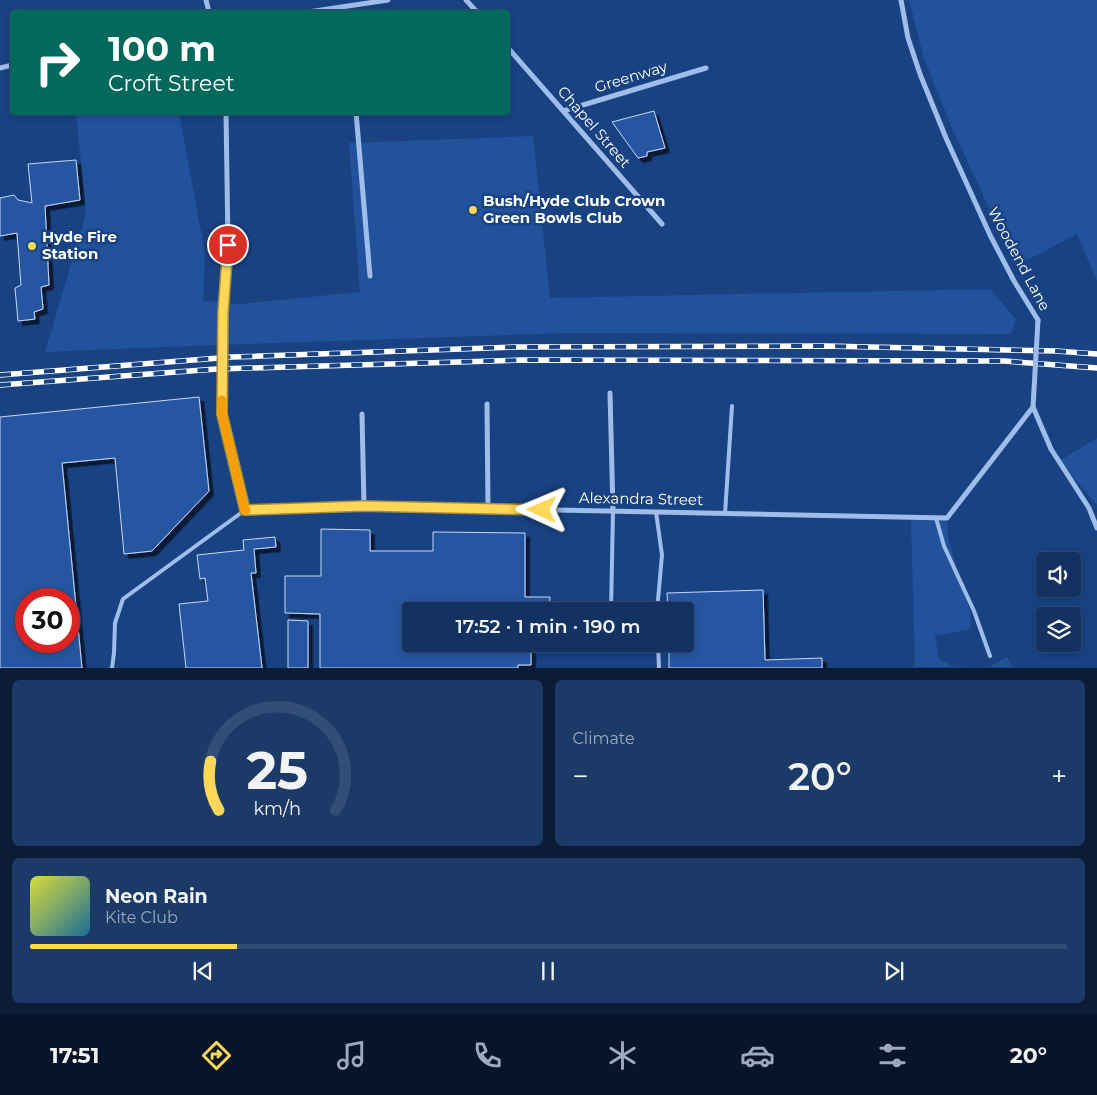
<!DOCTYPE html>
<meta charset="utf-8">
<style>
:root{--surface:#133262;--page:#1c3a68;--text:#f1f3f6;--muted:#9daabe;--line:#324d77;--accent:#fed759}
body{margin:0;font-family:Montserrat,sans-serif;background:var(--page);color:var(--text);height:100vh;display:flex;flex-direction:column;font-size:19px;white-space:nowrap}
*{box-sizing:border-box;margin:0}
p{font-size:16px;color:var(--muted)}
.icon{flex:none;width:28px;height:28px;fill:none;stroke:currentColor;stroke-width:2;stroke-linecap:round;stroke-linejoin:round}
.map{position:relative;height:668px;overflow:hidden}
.side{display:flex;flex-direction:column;gap:12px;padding:12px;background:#0a1c36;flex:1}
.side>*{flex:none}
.banner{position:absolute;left:10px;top:10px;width:500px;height:105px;border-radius:5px;box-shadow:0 2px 8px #0003,0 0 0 1px var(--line);background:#00695c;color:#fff;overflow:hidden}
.controls{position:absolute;left:1036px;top:552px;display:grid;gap:10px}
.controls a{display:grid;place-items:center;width:45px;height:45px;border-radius:5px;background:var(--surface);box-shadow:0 2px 8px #0003,0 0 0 1px var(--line);font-size:25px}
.speed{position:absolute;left:15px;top:588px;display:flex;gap:10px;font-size:25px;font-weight:700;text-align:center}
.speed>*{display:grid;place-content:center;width:65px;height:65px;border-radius:50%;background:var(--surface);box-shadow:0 2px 8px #0003,0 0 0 1px var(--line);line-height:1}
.speed .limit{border:8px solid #d22;background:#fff;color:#111}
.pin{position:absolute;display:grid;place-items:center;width:42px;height:42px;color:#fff;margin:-21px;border:2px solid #fff;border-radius:50%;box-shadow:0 1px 5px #0007}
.me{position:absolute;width:55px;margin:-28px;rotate:271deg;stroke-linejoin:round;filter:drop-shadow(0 0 4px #0008)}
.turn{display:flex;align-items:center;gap:18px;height:105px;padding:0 15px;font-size:22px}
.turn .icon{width:65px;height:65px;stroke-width:2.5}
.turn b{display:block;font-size:35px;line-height:42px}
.big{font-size:38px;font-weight:600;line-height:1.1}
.side .tile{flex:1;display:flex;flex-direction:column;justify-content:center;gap:8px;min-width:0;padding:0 18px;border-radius:8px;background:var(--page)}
.side .dial{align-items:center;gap:0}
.dial svg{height:130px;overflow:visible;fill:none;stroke:var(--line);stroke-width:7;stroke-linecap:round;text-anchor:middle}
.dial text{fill:var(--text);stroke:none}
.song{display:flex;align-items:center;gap:15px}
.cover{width:60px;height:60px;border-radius:8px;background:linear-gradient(135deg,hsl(60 70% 55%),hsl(200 70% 35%))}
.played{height:5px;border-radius:2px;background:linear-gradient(90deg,var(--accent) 20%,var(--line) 20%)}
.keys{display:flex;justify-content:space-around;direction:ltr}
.heat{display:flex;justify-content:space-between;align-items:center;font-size:28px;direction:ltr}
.side .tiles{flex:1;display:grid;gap:12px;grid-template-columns:1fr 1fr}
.tile:last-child{grid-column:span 2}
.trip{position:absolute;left:402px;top:602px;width:292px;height:50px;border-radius:5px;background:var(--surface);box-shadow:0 2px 8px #0003,0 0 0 1px var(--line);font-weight:600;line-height:50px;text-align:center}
.menu{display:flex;height:80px;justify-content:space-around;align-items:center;background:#081427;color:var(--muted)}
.menu .icon{width:35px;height:35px}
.menu .active{color:var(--accent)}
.menu b{font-size:22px;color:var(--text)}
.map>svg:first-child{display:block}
.green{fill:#22529c}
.building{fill:#2857a1;stroke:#c3d8f8;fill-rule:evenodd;filter:url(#shadow)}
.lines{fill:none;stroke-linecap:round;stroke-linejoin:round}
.service{stroke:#9ebdeb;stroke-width:4}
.minor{stroke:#9ebdeb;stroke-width:5}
.rail-casing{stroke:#fff;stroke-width:5.5}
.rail{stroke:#194283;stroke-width:4;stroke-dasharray:11;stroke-linecap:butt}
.minor-bridge{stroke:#9ebdeb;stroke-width:5}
.route-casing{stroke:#a58c3a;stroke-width:12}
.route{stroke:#fed759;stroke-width:9}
.slow{stroke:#f59e0b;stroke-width:9}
.poi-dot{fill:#fed759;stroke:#194283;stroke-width:2}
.labels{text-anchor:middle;stroke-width:5;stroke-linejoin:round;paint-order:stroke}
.street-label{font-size:15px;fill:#fff;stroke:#194283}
.poi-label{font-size:15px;font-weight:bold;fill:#fff;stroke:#194283;text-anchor:start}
</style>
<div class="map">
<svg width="1097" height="668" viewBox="0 0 1097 668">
<defs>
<filter id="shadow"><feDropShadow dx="4.5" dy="4.5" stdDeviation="0" flood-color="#0009"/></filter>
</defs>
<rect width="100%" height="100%" fill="#194283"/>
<path class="green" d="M 909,0 L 1097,0 L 1097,281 L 1077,234 L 1016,266 L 951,126 L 924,58 Z
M 76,112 L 179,113 L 205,253 L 203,301 L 240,304 L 360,292 L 349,143 L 533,136 L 550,298 L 990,289 L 1016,319 L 1011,334 L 569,333 L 189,346 L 45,352 L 86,214 Z
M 1097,438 L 1097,505 L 1059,461 Z
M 911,518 L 947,518 L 948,538 L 971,614 L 970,629 L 935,636 L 939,659 L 952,666 L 966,667 L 989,667 L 1007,657 L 1012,667 L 915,667 Z"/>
<path class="building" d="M 654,111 L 665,148 L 647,152 L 647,156 L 638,158 L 612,122 Z
M 76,160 L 80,200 L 45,206 L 49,285 L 41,287 L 43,309 L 34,312 L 35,319 L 18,321 L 15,288 L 21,285 L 17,233 L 0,236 L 0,198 L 14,195 L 18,200 L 32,203 L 28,164 Z
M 199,397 L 209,491 L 152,551 L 124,554 L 115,458 L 62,463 L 82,668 L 0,668 L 0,417 ZM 26,599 L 69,599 L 69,641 L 26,641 Z
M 321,529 L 370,530 L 370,551 L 433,551 L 433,532 L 525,533 L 525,597 L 550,597 L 549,611 L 411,611 L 411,644 L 531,644 L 531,665 L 518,665 L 518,668 L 320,668 L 320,614 L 285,613 L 285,576 L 321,576 Z
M 275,537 L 276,547 L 254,549 L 256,573 L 251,573 L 262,668 L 186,668 L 179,604 L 208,601 L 205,578 L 200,579 L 197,555 L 244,550 L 243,540 Z
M 763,590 L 765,660 L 822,658 L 822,668 L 669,668 L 669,644 L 686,644 L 686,611 L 668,611 L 667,593 Z
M 288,620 L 308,621 L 308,668 L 288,668 Z"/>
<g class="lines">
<path class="service" d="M 656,512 L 662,555 L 657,611
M 725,514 L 732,406
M 936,518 L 944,546 L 974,611 L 990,656
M 611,611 L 613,511
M 658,644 L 659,668
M 112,668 L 114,653 L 115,623 L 123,599 L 245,510"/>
<path class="minor" d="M 206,0 L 209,12
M 466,0 L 477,12
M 901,0 L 908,38 L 920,74 L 946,138 L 990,235 L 1014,281 L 1038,320
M 308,12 L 388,0
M 508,48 L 662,224
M 0,68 L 12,65
M 563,111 L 706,68
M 356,112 L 370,276
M 223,313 L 228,245 L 226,112
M 610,393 L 613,511
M 487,404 L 488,508
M 222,414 L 245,510 L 364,506 L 947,518 L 1033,407 L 1051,449 L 1089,508 L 1097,528
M 362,414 L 364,506"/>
<defs>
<path id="rail" d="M 0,375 L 232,357 L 515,347 L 826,346 L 1056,351 L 1097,354
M 0,385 L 217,369 L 523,360 L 1004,361 L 1097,368"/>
</defs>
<use href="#rail" class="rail-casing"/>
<use href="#rail" class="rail"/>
<path class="minor-bridge" d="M 1033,407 L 1038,320
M 222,414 L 223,313"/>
</g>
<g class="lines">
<defs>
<path id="route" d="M 228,245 L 223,313 L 222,414 L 245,510 L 364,506 L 542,510"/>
</defs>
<use href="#route" class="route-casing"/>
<use href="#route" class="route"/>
<path class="slow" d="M 222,400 L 222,414 L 245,510 L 246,510"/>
</g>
<g class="poi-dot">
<circle cx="473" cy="210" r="5"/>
<circle cx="32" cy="246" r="5"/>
</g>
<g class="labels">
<g class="street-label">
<text transform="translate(631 77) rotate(-17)" y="5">Greenway</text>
<text transform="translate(594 127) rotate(49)" y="5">Chapel Street</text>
<text transform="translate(1019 259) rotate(62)" y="5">Woodend Lane</text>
<text transform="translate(641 499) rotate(1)" y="5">Alexandra Street</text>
</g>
<g class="poi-label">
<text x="483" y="206">Bush/Hyde Club Crown<tspan x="483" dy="17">Green Bowls Club</tspan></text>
<text x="42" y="242">Hyde Fire<tspan x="42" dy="17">Station</tspan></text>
</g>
</g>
</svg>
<div class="controls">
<a><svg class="icon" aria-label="sound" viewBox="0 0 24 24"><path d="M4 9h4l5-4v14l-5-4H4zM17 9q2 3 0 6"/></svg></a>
<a><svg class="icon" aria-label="layers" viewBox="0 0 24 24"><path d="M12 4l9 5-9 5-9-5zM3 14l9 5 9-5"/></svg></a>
</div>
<div class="speed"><div class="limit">30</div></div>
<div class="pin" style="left:228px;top:245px;background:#d93025"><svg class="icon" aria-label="arrive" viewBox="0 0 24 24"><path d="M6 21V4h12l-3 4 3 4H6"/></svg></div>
<svg class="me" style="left:542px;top:510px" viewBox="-20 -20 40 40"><path d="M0-17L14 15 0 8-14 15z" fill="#fed759" stroke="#fff" stroke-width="4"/></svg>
<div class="trip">17:52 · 1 min · 190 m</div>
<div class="banner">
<div class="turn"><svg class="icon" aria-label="right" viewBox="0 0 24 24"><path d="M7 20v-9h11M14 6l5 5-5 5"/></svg><div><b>100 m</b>Croft Street</div></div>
</div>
</div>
<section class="side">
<div class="tiles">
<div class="tile dial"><svg viewBox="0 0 100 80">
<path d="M14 69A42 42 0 1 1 86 69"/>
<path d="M14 69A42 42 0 0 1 9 39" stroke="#fed759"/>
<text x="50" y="56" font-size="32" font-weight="700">25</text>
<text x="50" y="72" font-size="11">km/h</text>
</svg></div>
<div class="tile"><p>Climate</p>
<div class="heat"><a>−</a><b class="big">20°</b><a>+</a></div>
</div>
<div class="tile">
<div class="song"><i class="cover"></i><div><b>Neon Rain</b><p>Kite Club</p></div></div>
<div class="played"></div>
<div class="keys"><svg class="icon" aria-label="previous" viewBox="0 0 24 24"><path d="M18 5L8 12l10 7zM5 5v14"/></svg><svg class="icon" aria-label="pause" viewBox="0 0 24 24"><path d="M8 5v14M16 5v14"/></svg><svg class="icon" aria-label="next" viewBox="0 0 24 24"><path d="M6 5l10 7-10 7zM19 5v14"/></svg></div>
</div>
</div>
</section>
<nav class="menu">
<b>17:51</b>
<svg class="icon active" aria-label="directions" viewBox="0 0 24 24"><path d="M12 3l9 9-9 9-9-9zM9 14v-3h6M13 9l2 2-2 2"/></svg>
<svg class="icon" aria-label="music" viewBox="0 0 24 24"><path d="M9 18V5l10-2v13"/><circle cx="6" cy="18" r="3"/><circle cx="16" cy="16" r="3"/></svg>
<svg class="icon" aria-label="phone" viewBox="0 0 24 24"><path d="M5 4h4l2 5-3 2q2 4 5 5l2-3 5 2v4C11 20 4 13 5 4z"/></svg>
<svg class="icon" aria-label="climate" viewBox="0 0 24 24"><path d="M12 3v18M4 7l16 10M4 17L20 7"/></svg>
<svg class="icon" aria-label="car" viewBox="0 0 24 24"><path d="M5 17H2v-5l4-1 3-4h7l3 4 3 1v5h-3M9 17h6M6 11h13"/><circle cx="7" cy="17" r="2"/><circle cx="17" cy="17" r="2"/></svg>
<svg class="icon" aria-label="filters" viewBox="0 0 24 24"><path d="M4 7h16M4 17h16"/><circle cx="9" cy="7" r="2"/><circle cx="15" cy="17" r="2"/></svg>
<b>20°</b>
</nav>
